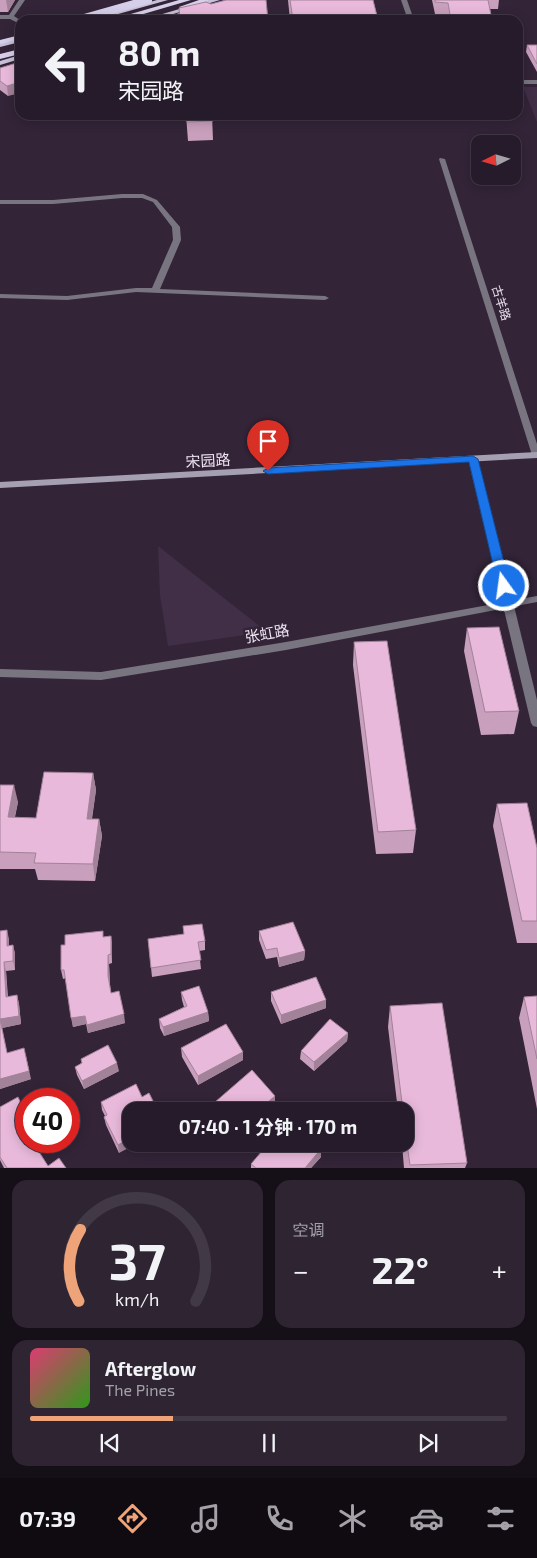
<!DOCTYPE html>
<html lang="zh">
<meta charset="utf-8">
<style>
:root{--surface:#261b2a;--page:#2e2432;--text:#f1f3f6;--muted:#a4a1a8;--line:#423947;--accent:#efa378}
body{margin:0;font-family:"Exo 2","Noto Sans SC",sans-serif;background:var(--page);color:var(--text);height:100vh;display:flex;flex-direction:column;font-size:19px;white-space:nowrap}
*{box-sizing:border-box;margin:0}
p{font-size:16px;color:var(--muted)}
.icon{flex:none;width:28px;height:28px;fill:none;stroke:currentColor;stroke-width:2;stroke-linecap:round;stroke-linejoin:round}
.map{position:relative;height:1168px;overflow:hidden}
.details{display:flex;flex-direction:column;gap:12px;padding:12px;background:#150f17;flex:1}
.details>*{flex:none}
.hud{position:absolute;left:15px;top:15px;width:508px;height:105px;border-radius:15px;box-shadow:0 2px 12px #0003,0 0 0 1px var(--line);background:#261b2a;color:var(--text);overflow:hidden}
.needle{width:32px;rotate:265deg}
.tools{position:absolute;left:471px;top:135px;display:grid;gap:10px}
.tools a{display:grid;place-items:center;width:50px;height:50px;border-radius:10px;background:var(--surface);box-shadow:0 2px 12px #0003,0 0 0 1px var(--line);font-size:25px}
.speed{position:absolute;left:15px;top:1088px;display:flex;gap:10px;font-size:25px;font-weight:700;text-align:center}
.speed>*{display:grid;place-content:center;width:65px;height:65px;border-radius:50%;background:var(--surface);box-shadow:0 2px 12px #0003,0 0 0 1px var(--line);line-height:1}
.speed .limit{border:8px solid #d22;background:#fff;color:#111}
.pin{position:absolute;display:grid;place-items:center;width:42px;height:42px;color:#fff;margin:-51px -21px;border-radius:50% 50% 50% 0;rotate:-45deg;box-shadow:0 0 5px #0007}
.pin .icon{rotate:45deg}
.me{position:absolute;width:55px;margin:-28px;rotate:346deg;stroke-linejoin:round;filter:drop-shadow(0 0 4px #0008)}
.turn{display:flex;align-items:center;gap:18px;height:105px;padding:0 20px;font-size:22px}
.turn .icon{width:65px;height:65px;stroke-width:2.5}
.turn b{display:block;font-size:35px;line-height:42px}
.big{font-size:38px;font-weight:700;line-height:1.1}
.details .tile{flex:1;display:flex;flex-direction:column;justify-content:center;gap:8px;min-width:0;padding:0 18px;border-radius:15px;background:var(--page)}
.details .dial{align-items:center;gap:0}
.dial svg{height:130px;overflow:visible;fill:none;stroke:var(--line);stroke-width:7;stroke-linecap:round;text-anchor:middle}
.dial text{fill:var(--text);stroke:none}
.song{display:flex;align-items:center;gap:15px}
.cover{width:60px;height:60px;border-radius:8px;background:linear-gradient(135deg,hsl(340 70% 55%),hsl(110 70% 35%))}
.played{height:5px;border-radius:2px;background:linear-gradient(90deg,var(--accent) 30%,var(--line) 30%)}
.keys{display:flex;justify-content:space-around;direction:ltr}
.heat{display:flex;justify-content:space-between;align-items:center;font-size:28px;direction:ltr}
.details .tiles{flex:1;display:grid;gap:12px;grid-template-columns:1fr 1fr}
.tile:last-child{grid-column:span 2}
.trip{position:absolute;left:122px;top:1102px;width:292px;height:50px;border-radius:15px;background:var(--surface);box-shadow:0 2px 12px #0003,0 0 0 1px var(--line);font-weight:700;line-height:50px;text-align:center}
.tabs{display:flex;height:80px;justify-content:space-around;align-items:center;background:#0f0b11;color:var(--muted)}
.tabs .icon{width:35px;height:35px}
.tabs .active{color:var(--accent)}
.tabs b{font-size:22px;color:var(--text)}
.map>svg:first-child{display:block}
.built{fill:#412f47}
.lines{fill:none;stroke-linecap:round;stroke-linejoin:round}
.service{fill:#787581;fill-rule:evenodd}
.minor{fill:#787581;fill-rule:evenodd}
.tertiary{fill:#787581;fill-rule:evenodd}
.secondary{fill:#a59fb2;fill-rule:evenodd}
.primary{fill:#c7c0d8;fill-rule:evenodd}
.trunk{fill:#d6cfea;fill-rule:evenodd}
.trunk-bridge{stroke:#d6cfea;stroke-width:8}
.wall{fill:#c89fbc}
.shaded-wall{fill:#a28299}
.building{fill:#e8b9db;stroke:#a28299}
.route{fill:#1a73e8;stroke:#114b97}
.labels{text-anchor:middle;stroke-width:5;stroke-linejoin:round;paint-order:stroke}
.far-street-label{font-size:12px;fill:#eee5f1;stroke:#332438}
.street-label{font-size:15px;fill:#eee5f1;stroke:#332438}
</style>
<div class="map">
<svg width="537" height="1168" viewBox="0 0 537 1168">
<rect width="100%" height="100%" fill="#332438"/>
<path class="built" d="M 523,87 L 537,87 L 537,122 Z
M 158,546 L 267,632 L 168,646 L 160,595 Z"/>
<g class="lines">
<path class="service" d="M 19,0 L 25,0 L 14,16 L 20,20 L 20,24 L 10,19 L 0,19 L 0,15 L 9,15 Z"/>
<path class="minor" d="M 401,0 L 407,0 L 414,20 L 408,20 Z
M 518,80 L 537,80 L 537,84 L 518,84 Z
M 440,158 L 445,159 L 537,444 L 537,457 L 532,455 L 439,159 Z
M 122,194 L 143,194 L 157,200 L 180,227 L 181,240 L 160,289 L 325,296 L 329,298 L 325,300 L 136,292 L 67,300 L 0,298 L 0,294 L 67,296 L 136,288 L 152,288 L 173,240 L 172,227 L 153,202 L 142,198 L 122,198 L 53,204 L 0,204 L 0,200 L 53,200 Z
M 537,596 L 537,602 L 286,650 L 101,680 L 0,677 L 0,669 L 101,672 L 286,642 Z"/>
<path class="tertiary" d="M 473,456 L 478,459 L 537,700 L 537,727 L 533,726 L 531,723 L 468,459 Z"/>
<path class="secondary" d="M 537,452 L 537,458 L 0,488 L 0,482 Z"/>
<path class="primary" d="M 157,0 L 168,0 L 104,18 L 101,16 Z
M 210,0 L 220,0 L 153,20 L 142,20 Z
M 20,38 L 20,42 L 0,47 L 0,43 Z
M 20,55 L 20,59 L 0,65 L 0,61 Z"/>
<path class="trunk" d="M 179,0 L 191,0 L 123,20 L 110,20 Z
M 199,0 L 211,0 L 183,9 L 179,7 Z
M 196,8 L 200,10 L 199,12 L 169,20 L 157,20 Z
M 20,35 L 20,39 L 0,44 L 0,40 Z
M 20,49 L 20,54 L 0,59 L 0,54 Z"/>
<path class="trunk-bridge" d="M 77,20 L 148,0"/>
</g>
<path class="wall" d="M 0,0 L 15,0 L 8,12 L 0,12 Z
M 288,0 L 373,0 L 377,16 L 390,20 L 290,20 Z
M 432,0 L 499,0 L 498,9 L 490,9 L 492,20 L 448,20 L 447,14 L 435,14 Z
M 527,45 L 537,45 L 537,72 L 526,52 Z
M 20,62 L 8,96 L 0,90 L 0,68 Z
M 186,115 L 212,115 L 213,140 L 188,141 Z
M 467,628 L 519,711 L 514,734 L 481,735 L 464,651 Z
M 354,642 L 416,830 L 413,853 L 376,854 L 353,665 Z
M 93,773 L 96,790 L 92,819 L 99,819 L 102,836 L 95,881 L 38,880 L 35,869 L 0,869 L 0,785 L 18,802 L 15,817 L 36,818 Z
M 497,804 L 537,848 L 537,943 L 517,943 L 493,826 Z
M 183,926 L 205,941 L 205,950 L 199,951 L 201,969 L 152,977 L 148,939 L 184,934 Z
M 0,931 L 9,939 L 9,946 L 13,945 L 15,954 L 15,970 L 6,971 L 8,997 L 17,995 L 19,1004 L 21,1024 L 2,1028 L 7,1053 L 31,1079 L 0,1089 Z
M 259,931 L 305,951 L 304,960 L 279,967 L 277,957 L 266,959 L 259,940 Z
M 111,936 L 112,945 L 112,963 L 109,964 L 110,984 L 111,993 L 125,1023 L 88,1033 L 86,1024 L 73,1027 L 66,978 L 63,979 L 61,970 L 65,945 L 104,937 Z
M 181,992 L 208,1012 L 209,1021 L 164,1036 L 160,1028 L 159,1019 L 184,1007 L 182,1000 Z
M 271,992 L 326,1000 L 326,1008 L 281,1024 L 271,1001 Z
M 537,996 L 537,1109 L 519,1018 L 524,997 Z
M 390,1006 L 467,1163 L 465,1168 L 404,1168 L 402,1144 L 406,1144 L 406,1111 L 398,1111 L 388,1027 Z
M 348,1033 L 347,1041 L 314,1071 L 300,1059 L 301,1051 Z
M 181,1048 L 243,1060 L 198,1085 L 182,1057 Z
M 81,1059 L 119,1071 L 84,1089 L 77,1075 L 75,1067 L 82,1063 Z
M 142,1097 L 119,1153 L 106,1125 L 104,1117 L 105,1116 L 102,1110 L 101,1102 Z
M 0,1107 L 26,1141 L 37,1141 L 34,1143 L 48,1166 L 66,1168 L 4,1168 L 0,1160 Z
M 321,1149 L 321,1157 L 311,1168 L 251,1168 L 251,1164 Z"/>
<path class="shaded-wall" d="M 6,0 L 15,0 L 8,12 Z
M 20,82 L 20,93 L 8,96 L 7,86 Z
M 93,773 L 96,790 L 89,836 L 87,819 Z
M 14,785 L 18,802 L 11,834 L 8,817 Z
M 99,819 L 102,836 L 95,881 L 93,864 Z
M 7,930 L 9,939 L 9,955 L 7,946 Z
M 111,936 L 112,945 L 112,963 L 111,954 Z
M 13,945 L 15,954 L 15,970 L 13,961 Z
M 305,951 L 304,960 L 279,967 L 279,958 Z
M 108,955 L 109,964 L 110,985 L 108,976 Z
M 4,962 L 6,971 L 8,1006 L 6,997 Z
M 17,995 L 19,1004 L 21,1024 L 2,1028 L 9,1061 L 0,1019 Z
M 326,1000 L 326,1008 L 281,1024 L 281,1015 Z
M 208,1012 L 209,1021 L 164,1036 L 163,1027 Z
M 124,1014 L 125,1023 L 88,1033 L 87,1025 Z
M 85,1016 L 86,1024 L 73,1027 L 71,1018 Z
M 348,1033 L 347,1041 L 314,1071 L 314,1062 Z
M 243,1052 L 243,1060 L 198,1085 L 198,1076 Z
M 26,1056 L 31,1079 L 0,1089 L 0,1079 Z
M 117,1063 L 119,1071 L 84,1089 L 82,1081 Z
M 275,1096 L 275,1104 L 268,1111 L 258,1111 Z
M 131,1137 L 131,1144 L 136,1144 L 119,1153 L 118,1145 Z
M 321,1149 L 321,1157 L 311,1168 L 305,1168 Z"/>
<path class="building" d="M 226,0 L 266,0 L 268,20 L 232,20 L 232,19 L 229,20 L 180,20 L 179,8 L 206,2 L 211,4 Z
M 290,0 L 373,0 L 377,16 L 389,16 L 390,20 L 293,20 Z
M 435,0 L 488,0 L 492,20 L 451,20 L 448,3 L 435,2 Z
M 154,16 L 155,20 L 140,20 Z
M 527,45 L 537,45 L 537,64 Z
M 20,62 L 20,82 L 7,86 L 0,81 L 0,68 Z
M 186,115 L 212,115 L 213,121 L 187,122 Z
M 499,627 L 519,711 L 485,712 L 467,628 Z
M 387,641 L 416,830 L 378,832 L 354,642 Z
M 44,772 L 93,773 L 87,819 L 99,819 L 93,864 L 34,863 L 36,853 L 0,852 L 0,785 L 14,785 L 8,817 L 36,818 Z
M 527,803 L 537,848 L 537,921 L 522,921 L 497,804 Z
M 293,922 L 305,951 L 279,958 L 277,948 L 266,950 L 259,931 Z
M 202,924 L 205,941 L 198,942 L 201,960 L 151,968 L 148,939 L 184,934 L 183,926 Z
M 7,930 L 7,946 L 13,945 L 13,961 L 4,962 L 6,997 L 17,995 L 19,1016 L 0,1019 L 0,931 Z
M 103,931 L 103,937 L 111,936 L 111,954 L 108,955 L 108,976 L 111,993 L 119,991 L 124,1014 L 87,1025 L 85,1016 L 71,1018 L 64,970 L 61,970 L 61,945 L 65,945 L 65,935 Z
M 316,977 L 326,1000 L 281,1015 L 271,992 Z
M 199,986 L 208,1012 L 163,1027 L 159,1019 L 187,1006 L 181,992 Z
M 537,996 L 537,1059 L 524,997 Z
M 442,1003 L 467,1163 L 410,1165 L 406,1137 L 406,1111 L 403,1111 L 390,1006 Z
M 0,1019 L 7,1053 L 24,1048 L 29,1071 L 0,1079 Z
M 330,1019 L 348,1033 L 314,1062 L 301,1051 Z
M 226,1024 L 243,1052 L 198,1076 L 181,1048 Z
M 108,1045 L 117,1063 L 82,1081 L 75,1067 L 82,1063 L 81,1059 Z
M 252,1070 L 275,1096 L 258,1111 L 209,1111 L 207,1109 Z
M 136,1084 L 142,1097 L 149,1093 L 158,1111 L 131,1111 L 131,1137 L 118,1145 L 104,1117 L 107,1115 L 101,1102 Z
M 18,1097 L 25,1112 L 26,1111 L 26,1141 L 32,1141 L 48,1166 L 59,1158 L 66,1168 L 7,1168 L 0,1157 L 0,1107 Z
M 268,1144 L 315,1144 L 321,1149 L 305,1168 L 256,1168 L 251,1164 Z"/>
<path class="route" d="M 473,456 L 478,459 L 510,586 L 504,590 L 498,586 L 469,462 L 268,474 L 263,471 L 268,468 Z"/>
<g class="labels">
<g class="far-street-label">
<text transform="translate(501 303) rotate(72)" y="4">古羊路</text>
</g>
<g class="street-label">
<text transform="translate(208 461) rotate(-3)" y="5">宋园路</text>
<text transform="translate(267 634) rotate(-10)" y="5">张虹路</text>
</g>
</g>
</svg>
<div class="tools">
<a><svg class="needle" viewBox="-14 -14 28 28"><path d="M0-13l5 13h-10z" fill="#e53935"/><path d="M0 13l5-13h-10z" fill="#a4a1a8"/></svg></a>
</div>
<div class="speed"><div class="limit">40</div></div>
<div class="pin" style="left:268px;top:471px;background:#d93025"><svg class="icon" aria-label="arrive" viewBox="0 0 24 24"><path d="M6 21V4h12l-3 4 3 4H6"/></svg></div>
<svg class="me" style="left:504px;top:586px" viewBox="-20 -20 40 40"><circle r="17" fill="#1a73e8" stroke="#fff" stroke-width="3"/><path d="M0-11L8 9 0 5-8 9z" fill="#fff"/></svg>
<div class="trip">07:40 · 1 分钟 · 170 m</div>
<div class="hud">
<div class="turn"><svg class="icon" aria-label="left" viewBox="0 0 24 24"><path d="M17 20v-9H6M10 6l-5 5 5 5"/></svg><div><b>80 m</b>宋园路</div></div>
</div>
</div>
<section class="details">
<div class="tiles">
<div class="tile dial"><svg viewBox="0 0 100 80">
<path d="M14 69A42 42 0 1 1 86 69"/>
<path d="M14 69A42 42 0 0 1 15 25" stroke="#efa378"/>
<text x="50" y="56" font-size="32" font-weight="700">37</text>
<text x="50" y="72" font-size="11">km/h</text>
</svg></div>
<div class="tile"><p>空调</p>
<div class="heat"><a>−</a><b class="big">22°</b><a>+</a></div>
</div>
<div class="tile">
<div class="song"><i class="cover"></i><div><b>Afterglow</b><p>The Pines</p></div></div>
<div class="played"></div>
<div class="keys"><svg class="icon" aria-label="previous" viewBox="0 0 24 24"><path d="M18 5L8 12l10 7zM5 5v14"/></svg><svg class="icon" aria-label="pause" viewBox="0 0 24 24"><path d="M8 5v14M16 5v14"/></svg><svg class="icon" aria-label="next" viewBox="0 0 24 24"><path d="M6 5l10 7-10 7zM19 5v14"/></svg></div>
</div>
</div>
</section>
<nav class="tabs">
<b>07:39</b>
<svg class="icon active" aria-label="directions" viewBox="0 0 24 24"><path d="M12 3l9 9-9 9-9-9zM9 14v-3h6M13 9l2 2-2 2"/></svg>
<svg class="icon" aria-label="music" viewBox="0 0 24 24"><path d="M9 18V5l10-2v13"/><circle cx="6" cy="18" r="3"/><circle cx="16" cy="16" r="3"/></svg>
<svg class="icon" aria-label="phone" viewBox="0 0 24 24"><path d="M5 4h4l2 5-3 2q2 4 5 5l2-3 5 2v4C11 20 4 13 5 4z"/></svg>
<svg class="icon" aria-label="climate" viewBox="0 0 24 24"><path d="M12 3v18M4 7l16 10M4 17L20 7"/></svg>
<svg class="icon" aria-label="car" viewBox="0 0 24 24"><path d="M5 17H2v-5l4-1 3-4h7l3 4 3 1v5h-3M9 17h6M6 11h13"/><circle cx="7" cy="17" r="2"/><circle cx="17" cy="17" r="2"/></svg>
<svg class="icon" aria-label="filters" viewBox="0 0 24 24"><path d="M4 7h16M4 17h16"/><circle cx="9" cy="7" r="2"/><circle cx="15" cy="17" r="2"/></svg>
</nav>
